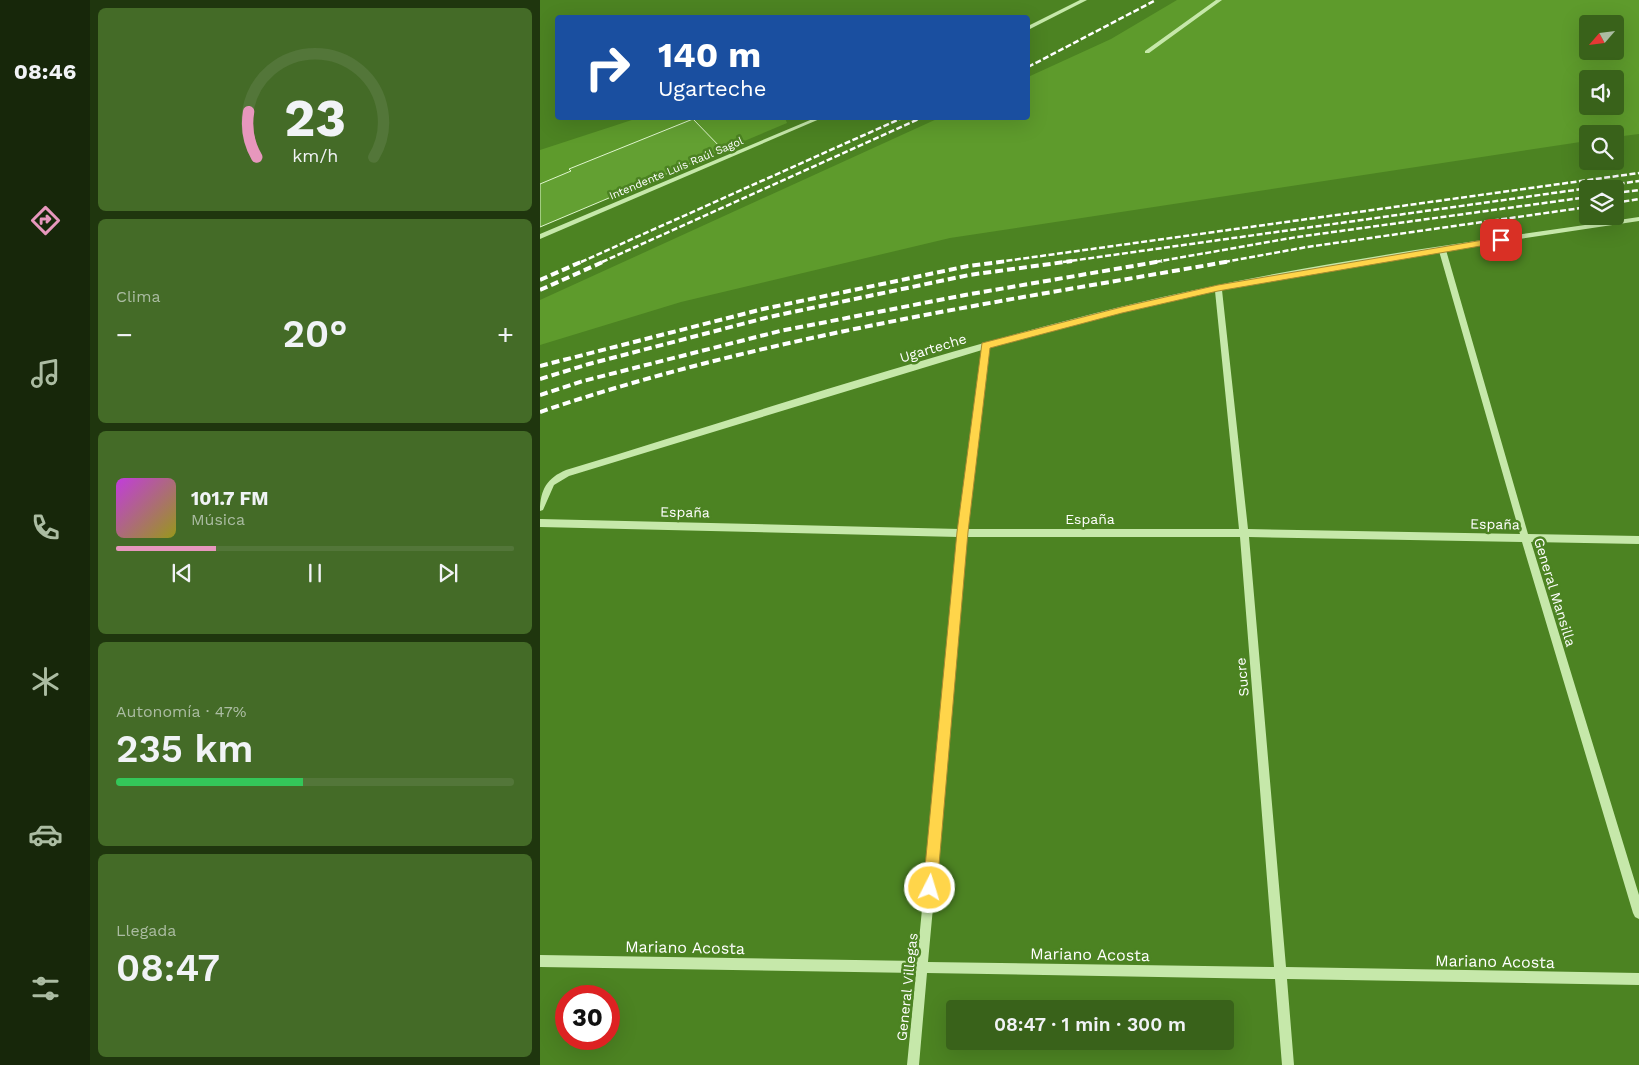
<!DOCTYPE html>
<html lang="es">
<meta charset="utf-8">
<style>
:root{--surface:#39621a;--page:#446b27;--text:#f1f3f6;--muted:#abbca2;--line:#537639;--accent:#e797bd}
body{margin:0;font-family:"Work Sans",sans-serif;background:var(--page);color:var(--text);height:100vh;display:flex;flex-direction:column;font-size:19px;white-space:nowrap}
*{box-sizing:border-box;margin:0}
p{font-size:16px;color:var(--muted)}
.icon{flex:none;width:28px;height:28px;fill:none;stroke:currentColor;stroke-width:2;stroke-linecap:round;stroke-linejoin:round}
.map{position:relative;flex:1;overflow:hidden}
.details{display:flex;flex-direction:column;gap:8px;padding:8px;background:#1f360e;width:450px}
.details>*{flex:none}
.guide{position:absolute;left:15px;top:15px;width:475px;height:105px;border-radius:5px;box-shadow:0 5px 20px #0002;background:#1a4fa0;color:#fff;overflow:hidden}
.needle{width:32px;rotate:242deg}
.fabs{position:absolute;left:1039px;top:15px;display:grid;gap:10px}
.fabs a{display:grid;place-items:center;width:45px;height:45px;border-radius:5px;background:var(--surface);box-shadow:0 5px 20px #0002;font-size:25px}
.speed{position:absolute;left:15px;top:985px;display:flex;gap:10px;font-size:25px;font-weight:700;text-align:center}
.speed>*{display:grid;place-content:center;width:65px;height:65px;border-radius:50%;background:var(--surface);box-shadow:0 5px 20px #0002;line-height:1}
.speed .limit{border:8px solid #d22;background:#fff;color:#111}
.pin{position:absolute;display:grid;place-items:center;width:42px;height:42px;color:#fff;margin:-21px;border-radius:10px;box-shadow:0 2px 8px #0006}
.me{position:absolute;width:55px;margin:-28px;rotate:5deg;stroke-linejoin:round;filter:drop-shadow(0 0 4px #0008)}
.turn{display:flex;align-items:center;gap:18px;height:105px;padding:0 20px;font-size:22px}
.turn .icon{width:65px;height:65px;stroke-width:2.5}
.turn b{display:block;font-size:35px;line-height:42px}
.big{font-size:38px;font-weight:600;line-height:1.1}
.details .card{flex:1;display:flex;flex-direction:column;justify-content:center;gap:8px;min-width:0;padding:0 18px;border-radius:8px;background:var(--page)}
.details .dial{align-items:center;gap:0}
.dial svg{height:130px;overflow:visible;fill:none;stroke:var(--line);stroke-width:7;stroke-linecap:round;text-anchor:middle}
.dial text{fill:var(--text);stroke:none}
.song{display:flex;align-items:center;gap:15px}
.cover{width:60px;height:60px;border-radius:8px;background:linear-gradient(135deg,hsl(290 70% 55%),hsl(60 70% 35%))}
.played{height:5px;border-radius:2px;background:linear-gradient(90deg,var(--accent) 25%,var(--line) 25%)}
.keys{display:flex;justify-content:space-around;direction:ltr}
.heat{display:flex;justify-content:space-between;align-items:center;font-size:28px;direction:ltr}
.charge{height:8px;border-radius:4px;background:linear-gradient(90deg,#34c759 47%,var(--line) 0)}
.trip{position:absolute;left:406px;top:1000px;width:288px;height:50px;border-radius:5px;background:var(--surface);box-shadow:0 5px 20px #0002;font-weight:600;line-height:50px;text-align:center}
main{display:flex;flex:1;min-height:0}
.dock{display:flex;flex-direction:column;width:90px;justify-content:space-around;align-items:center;background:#17270a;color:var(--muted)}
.dock .icon{width:35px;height:35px}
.dock .selected{color:var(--accent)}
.dock b{font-size:22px;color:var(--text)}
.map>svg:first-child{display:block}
.green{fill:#5e9b2c;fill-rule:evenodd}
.building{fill:#63a032;stroke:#e0f6ce}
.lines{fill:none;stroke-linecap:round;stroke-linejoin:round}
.minor{fill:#c6e8aa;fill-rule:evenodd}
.rail-far1{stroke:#fff;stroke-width:2.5;stroke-dasharray:6 2.5;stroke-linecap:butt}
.rail{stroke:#fff;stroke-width:4;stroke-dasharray:8 4;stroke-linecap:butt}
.route{fill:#ffd54a;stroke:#a68a30}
.labels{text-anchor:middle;stroke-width:5;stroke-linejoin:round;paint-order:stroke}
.far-street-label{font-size:11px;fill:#fff;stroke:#4c8322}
.street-label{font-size:14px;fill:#fff;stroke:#4c8322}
.near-street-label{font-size:16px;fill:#fff;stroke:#4c8322}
</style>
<main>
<nav class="dock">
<b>08:46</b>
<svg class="icon selected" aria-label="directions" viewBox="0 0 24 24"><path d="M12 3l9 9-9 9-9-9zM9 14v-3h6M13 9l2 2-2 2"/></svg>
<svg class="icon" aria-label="music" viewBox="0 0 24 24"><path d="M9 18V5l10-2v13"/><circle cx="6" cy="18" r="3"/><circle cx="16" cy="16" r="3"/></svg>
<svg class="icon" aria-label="phone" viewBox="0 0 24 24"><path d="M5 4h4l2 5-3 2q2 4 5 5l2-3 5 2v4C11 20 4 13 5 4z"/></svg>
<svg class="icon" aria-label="climate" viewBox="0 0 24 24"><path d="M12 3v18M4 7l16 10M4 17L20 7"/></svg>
<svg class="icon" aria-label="car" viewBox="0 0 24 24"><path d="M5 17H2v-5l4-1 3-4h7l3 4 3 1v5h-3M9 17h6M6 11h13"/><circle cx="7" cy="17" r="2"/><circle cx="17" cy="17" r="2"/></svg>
<svg class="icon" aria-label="filters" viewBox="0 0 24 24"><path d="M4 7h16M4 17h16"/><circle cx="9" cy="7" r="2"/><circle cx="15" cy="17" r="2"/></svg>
</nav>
<section class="details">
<div class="card dial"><svg viewBox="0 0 100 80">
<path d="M14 69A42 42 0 1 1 86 69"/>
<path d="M14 69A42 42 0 0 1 9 41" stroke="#e797bd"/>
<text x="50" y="56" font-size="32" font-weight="700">23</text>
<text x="50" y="72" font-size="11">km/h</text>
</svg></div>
<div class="card"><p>Clima</p>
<div class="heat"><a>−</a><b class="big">20°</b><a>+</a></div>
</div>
<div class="card">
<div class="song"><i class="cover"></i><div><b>101.7 FM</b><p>Música</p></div></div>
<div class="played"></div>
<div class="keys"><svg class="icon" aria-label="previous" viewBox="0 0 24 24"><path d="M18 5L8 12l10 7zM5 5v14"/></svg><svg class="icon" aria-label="pause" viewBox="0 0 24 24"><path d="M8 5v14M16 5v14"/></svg><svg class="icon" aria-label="next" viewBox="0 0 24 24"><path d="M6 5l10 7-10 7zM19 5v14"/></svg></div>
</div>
<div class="card"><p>Autonomía · 47%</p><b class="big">235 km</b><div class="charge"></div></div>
<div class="card"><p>Llegada</p><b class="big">08:47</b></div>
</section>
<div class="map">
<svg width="1099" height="1065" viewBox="0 0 1099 1065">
<rect width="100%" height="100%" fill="#4c8322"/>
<path class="green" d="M 637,0 L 1099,0 L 1099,134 L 1075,137 L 1075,134 L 1048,134 L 1047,141 L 410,238 L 141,302 L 0,345 L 0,300 L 399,118 L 488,118 L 488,77 L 571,39 ZM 1048,24 L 1075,24 L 1075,51 L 1048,51 ZM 1048,79 L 1075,79 L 1075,106 L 1048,106 Z
M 98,118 L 245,118 L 247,123 L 0,227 L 0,150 Z"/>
<path class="building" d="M 153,119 L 183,150 L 0,227 L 0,184 L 31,171 L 29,169 Z"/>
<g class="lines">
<path class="minor" d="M 540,0 L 547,0 L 488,30 L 488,26 Z
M 676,0 L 682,0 L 609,53 L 605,53 L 605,51 Z
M 275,118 L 282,118 L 0,239 L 0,234 Z
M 1099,217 L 1099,221 L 906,250 L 988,534 L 1099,536 L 1099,544 L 991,542 L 1099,895 L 1099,919 L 1095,917 L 1093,913 L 982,542 L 709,537 L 746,967 L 1099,973 L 1099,985 L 747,979 L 754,1065 L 742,1065 L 735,979 L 387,973 L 379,1065 L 367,1065 L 376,973 L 0,967 L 0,955 L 377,961 L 418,537 L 0,527 L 0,519 L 419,529 L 442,350 L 29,476 L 14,485 L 3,510 L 0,511 C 0,490 7,478 26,470 C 210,414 393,353 580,307 C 751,265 925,243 1099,217 ZM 899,251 L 980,534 L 708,529 L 682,290 L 773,272 ZM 675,291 L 699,529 L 428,529 L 449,348 L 580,313 ZM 427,537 L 700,537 L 734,967 L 388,962 Z"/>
<path class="rail-far1" d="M 488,67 L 616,0
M 1075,193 L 1099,190
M 1075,203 L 1099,199
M 41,262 L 362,118
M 62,262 L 381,118
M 458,262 L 1099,173
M 523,262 L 1099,181
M 615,262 L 757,237 L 1048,197
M 684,262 L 767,247 L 1048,207"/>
<path class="rail" d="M 0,280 L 43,261
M 0,290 L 65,261
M 0,366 L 223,309 L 428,266 L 467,261
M 0,379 L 49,364 L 229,317 L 429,275 L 532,261
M 0,395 L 43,381 L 240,331 L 425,295 L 622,261
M 0,412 C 223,336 459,302 691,261"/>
</g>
<path class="route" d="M 961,237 L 964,238 L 964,242 L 678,291 L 582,313 L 450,348 L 428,532 L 397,888 L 395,893 L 390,895 L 385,893 L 383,888 L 417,532 L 442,343 L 582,307 L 678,285 Z"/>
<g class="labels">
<g class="far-street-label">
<text transform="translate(136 168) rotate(-23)" y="4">Intendente Luis Raúl Sagol</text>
</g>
<g class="street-label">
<text transform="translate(393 348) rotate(-17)" y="5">Ugarteche</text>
<text transform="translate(145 512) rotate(1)" y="5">España</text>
<text x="550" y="524">España</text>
<text transform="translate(955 524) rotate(1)" y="5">España</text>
<text transform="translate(1015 592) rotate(73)" y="5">General Mansilla</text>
<text transform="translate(702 677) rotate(-95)" y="5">Sucre</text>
<text transform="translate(367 987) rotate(-84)" y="5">General Villegas</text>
</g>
<g class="near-street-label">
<text transform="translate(145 947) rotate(1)" y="6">Mariano Acosta</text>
<text transform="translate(550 954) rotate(1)" y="6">Mariano Acosta</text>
<text transform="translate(955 961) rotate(1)" y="6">Mariano Acosta</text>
</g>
</g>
</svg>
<div class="fabs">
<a><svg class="needle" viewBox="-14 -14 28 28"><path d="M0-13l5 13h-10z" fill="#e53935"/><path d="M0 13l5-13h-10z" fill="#abbca2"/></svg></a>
<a><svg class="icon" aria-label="sound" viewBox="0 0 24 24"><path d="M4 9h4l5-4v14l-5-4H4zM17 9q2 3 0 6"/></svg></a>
<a><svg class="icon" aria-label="search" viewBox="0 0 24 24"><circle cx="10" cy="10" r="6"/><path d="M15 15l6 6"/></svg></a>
<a><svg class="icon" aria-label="layers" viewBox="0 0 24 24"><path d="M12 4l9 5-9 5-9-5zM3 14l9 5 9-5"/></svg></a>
</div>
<div class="speed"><div class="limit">30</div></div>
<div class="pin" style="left:961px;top:240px;background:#d93025"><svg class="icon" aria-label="arrive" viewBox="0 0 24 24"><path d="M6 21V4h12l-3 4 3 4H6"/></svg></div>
<svg class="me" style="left:390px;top:888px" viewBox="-20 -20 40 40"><circle r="17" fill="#ffd54a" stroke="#fff" stroke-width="3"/><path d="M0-11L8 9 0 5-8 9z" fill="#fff"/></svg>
<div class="trip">08:47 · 1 min · 300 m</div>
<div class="guide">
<div class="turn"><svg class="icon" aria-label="right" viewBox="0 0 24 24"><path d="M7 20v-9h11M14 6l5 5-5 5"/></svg><div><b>140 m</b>Ugarteche</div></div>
</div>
</div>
</main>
